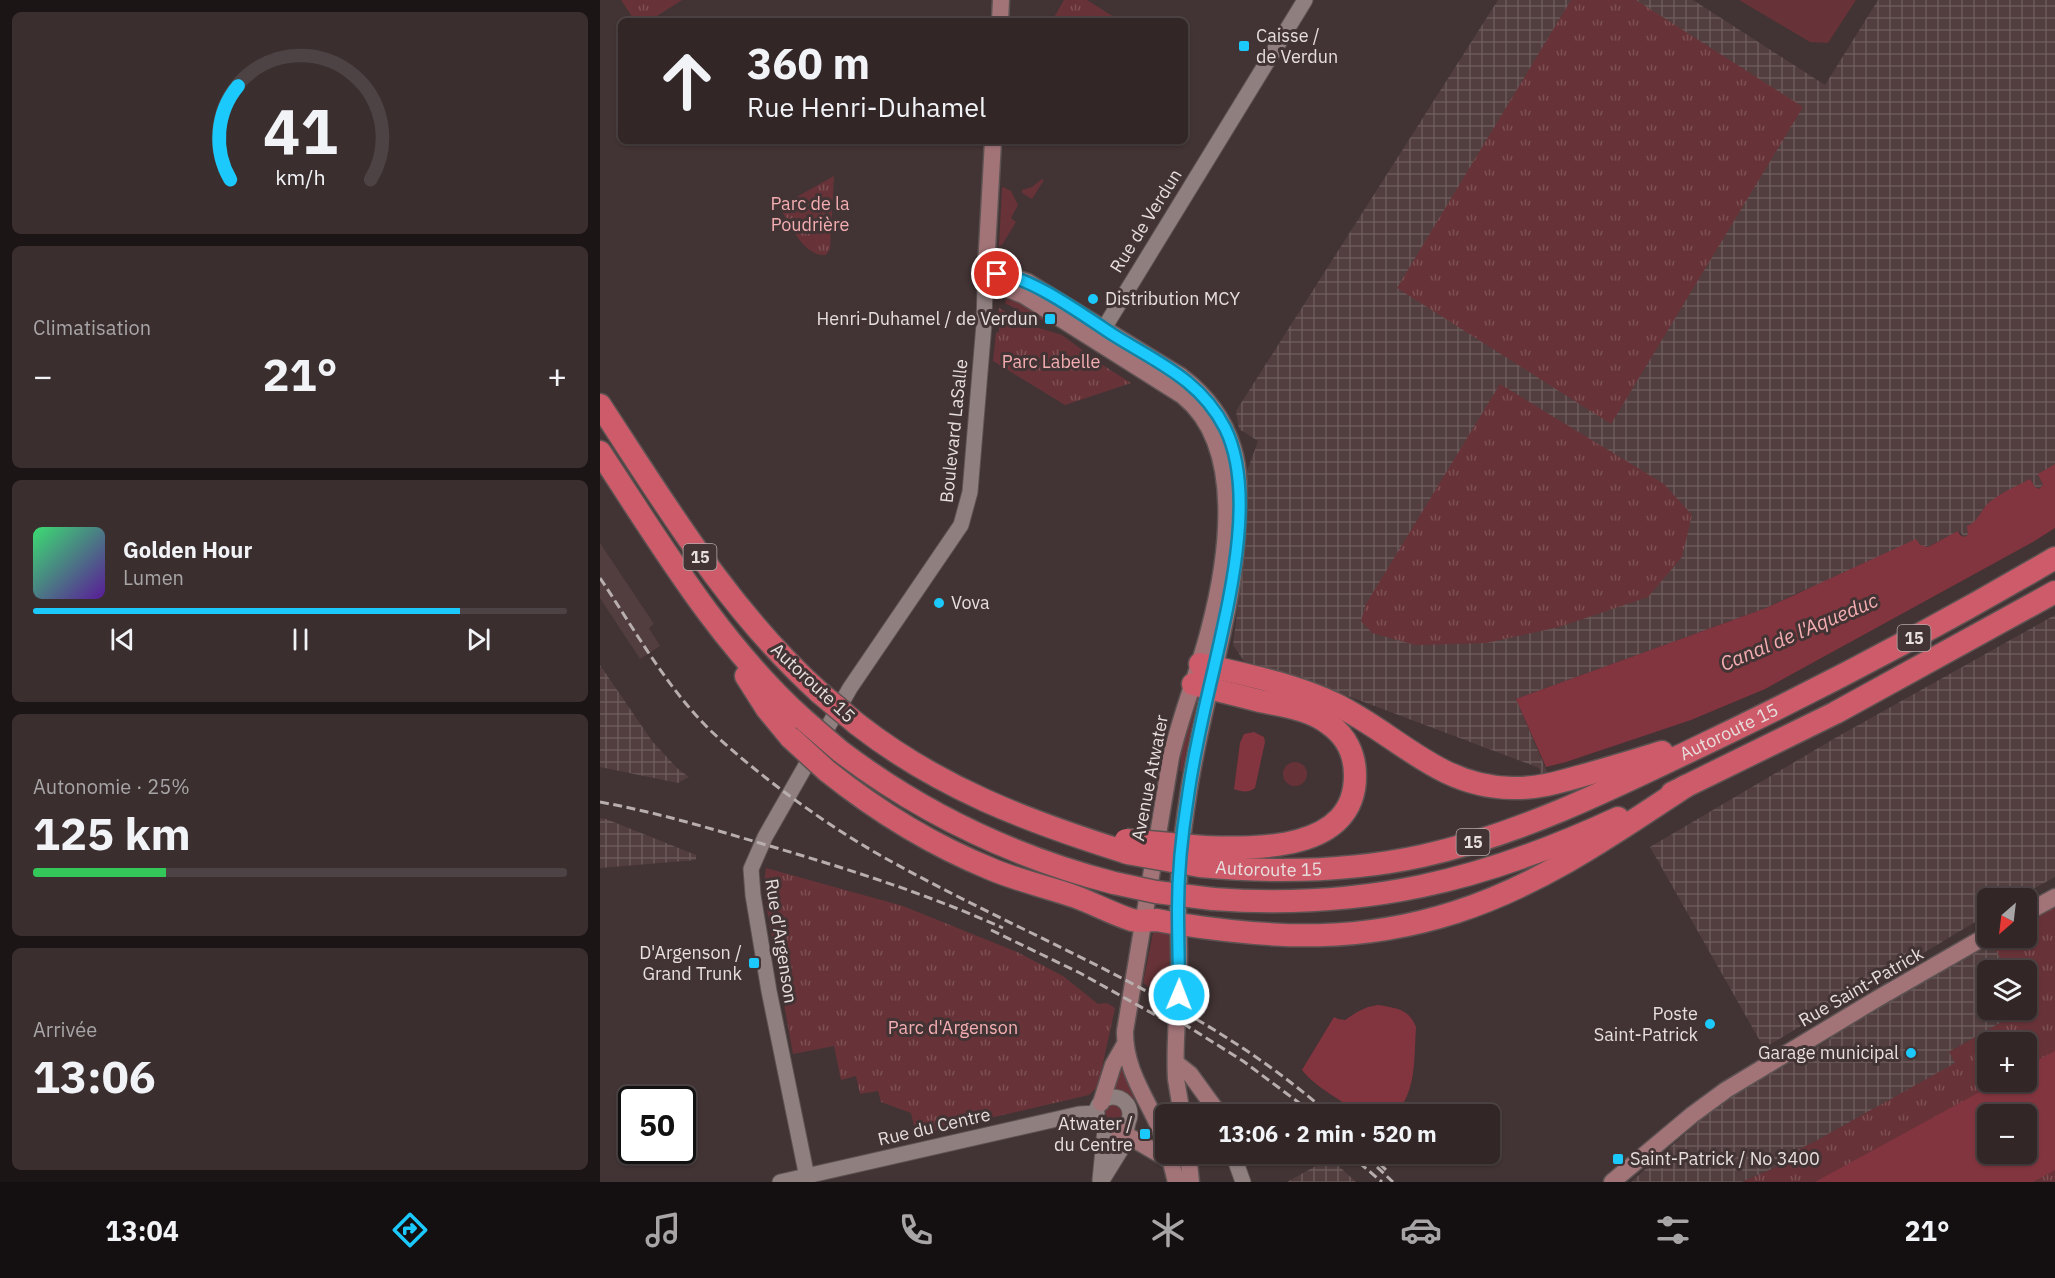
<!DOCTYPE html>
<html lang="fr">
<meta charset="utf-8">
<style>
:root{--surface:#322627;--page:#3a2e2f;--text:#f1f3f6;--muted:#a8a5a7;--line:#4d4344;--accent:#1cc9fc}
body{margin:0;font-family:"IBM Plex Sans",sans-serif;background:var(--page);color:var(--text);height:100vh;display:flex;flex-direction:column;font-size:22px;white-space:nowrap}
*{box-sizing:border-box;margin:0}
p{font-size:20px;color:var(--muted)}
.icon{flex:none;width:33px;height:33px;fill:none;stroke:currentColor;stroke-width:2;stroke-linecap:round;stroke-linejoin:round}
.map{position:relative;flex:1;overflow:hidden}
.drawer{display:flex;flex-direction:column;gap:12px;padding:12px;background:#1c1515;width:600px}
.drawer>*{flex:none}
.guide{position:absolute;left:18px;top:18px;width:570px;height:126px;border-radius:9px;box-shadow:0 2px 4px #0004,0 0 0 2px var(--line);background:#322627;color:var(--text);overflow:hidden}
.needle{width:39px;rotate:208deg}
.fabs{position:absolute;left:1377px;top:888px;display:grid;gap:12px}
.fabs a{display:grid;place-items:center;width:60px;height:60px;border-radius:9px;background:var(--surface);box-shadow:0 2px 4px #0004,0 0 0 2px var(--line);font-size:30px}
.speed{position:absolute;left:18px;top:1086px;display:flex;gap:12px;font-size:30px;font-weight:700;text-align:center}
.speed>*{display:grid;place-content:center;width:78px;height:78px;border-radius:50%;background:var(--surface);box-shadow:0 2px 4px #0004,0 0 0 2px var(--line);line-height:1}
.speed .limit{border:3px solid #111;border-radius:9px;background:#fff;color:#111}
.pin{position:absolute;display:grid;place-items:center;width:51px;height:51px;color:#fff;margin:-26px;border:3px solid #fff;border-radius:50%;box-shadow:0 2px 6px #0007}
.me{position:absolute;width:66px;margin:-33px;rotate:1deg;stroke-linejoin:round;filter:drop-shadow(0 0 4px #0008)}
.turn{display:flex;align-items:center;gap:21px;height:126px;padding:0 30px;font-size:27px}
.turn .icon{width:78px;height:78px;stroke-width:2.5}
.turn b{display:block;font-size:42px;line-height:51px}
.big{font-size:45px;font-weight:800;line-height:1.1}
.drawer .card{flex:1;display:flex;flex-direction:column;justify-content:center;gap:9px;min-width:0;padding:0 21px;border-radius:9px;background:var(--page)}
.drawer .dial{align-items:center;gap:0}
.dial svg{height:156px;overflow:visible;fill:none;stroke:var(--line);stroke-width:7;stroke-linecap:round;text-anchor:middle}
.dial text{fill:var(--text);stroke:none}
.song{display:flex;align-items:center;gap:18px}
.cover{width:72px;height:72px;border-radius:9px;background:linear-gradient(135deg,hsl(140 70% 55%),hsl(270 70% 35%))}
.played{height:6px;border-radius:3px;background:linear-gradient(90deg,var(--accent) 80%,var(--line) 80%)}
.keys{display:flex;justify-content:space-around;direction:ltr}
.heat{display:flex;justify-content:space-between;align-items:center;font-size:33px;direction:ltr}
.charge{height:9px;border-radius:4px;background:linear-gradient(90deg,#34c759 25%,var(--line) 0)}
.trip{position:absolute;left:555px;top:1104px;width:345px;height:60px;border-radius:9px;background:var(--surface);box-shadow:0 2px 4px #0004,0 0 0 2px var(--line);font-weight:800;line-height:60px;text-align:center}
.menu{display:flex;height:96px;justify-content:space-around;align-items:center;background:#140f10;color:var(--muted)}
.menu .icon{width:42px;height:42px}
.menu .on{color:var(--accent)}
.menu b{font-size:27px;color:var(--text)}
main{display:flex;flex:1;min-height:0}
.map>svg:first-child{display:block}
.built{fill:#523e3f}
.industrial{fill:url(#industrial-grid)}
.grass{fill:#673338}
.park{fill:url(#park-tufts);fill-rule:evenodd}
.water{fill:#83353f;fill-rule:evenodd}
.lines{fill:none;stroke-linecap:round;stroke-linejoin:round}
.tertiary-casing{stroke:#5d5252;stroke-width:17}
.secondary-casing{stroke:#5d5252;stroke-width:19}
.motorway-casing{stroke:#5d5252;stroke-width:25}
.tertiary{stroke:#907f7f;stroke-width:15}
.secondary{stroke:#a27478;stroke-width:16}
.motorway{stroke:#cd5b69;stroke-width:22}
.rail{stroke:#b8aeae;stroke-width:3;stroke-dasharray:9 4.5;stroke-linecap:butt}
.motorway-bridge-casing{stroke:#5d5252;stroke-width:25;stroke-linecap:butt}
.motorway-bridge{stroke:#cd5b69;stroke-width:22}
.route-casing{stroke:#1283a4;stroke-width:15}
.route{stroke:#1cc9fc;stroke-width:10}
.poi-dot{fill:#1cc9fc;stroke:#423334;stroke-width:2}
.labels{text-anchor:middle;stroke-width:6;stroke-linejoin:round;paint-order:stroke}
.shield{fill:#423334;stroke:#b6abab;stroke-width:1.5}
.shield-label{font-size:16px;font-weight:bold;fill:#e7dede}
.poi-label{font-size:18px;fill:#e7dede;stroke:#423334;text-anchor:end}
.park-label{font-size:18px;fill:#f4aeb2;stroke:#423334}
.street-label{font-size:18px;fill:#e7dede;stroke:#423334}
.water-label{font-size:20px;font-style:italic;fill:#f4aeb2;stroke:#423334}
</style>
<main>
<section class="drawer">
<div class="card dial"><svg viewBox="0 0 100 80">
<path d="M14 69A42 42 0 1 1 86 69"/>
<path d="M14 69A42 42 0 0 1 18 21" stroke="#1cc9fc"/>
<text x="50" y="56" font-size="32" font-weight="700">41</text>
<text x="50" y="72" font-size="11">km/h</text>
</svg></div>
<div class="card"><p>Climatisation</p>
<div class="heat"><a>−</a><b class="big">21°</b><a>+</a></div>
</div>
<div class="card">
<div class="song"><i class="cover"></i><div><b>Golden Hour</b><p>Lumen</p></div></div>
<div class="played"></div>
<div class="keys"><svg class="icon" aria-label="previous" viewBox="0 0 24 24"><path d="M18 5L8 12l10 7zM5 5v14"/></svg><svg class="icon" aria-label="pause" viewBox="0 0 24 24"><path d="M8 5v14M16 5v14"/></svg><svg class="icon" aria-label="next" viewBox="0 0 24 24"><path d="M6 5l10 7-10 7zM19 5v14"/></svg></div>
</div>
<div class="card"><p>Autonomie · 25%</p><b class="big">125 km</b><div class="charge"></div></div>
<div class="card"><p>Arrivée</p><b class="big">13:06</b></div>
</section>
<div class="map">
<svg width="1455" height="1182" viewBox="0 0 1455 1182">
<defs>
<pattern id="industrial-grid" width="8" height="8" patternUnits="userSpaceOnUse" patternTransform="scale(1.5)"><rect width="8" height="8" fill="#523e3f"/><path d="M0 4h8M4 0v8" fill="none" stroke="#6b595a"/></pattern>
<pattern id="park-tufts" width="24" height="20" patternUnits="userSpaceOnUse" patternTransform="scale(1.5)"><rect width="24" height="20" fill="#673338"/><path d="M3 7l-1-3M5 7V3M7 7l1-3M15 17l-1-3M17 17v-4M19 17l1-3" fill="none" stroke="#7d5054"/></pattern>
</defs>
<rect width="100%" height="100%" fill="#423334"/>
<path class="built" d="M 0,543 L 54,624 L 49,628 L 60,646 L 40,659 L 0,598 Z"/>
<path class="industrial" d="M 898,0 L 1093,0 L 1225,85 L 1278,0 L 1455,0 L 1455,464 L 1439,474 L 1443,485 L 1438,489 L 1435,487 L 1430,479 L 1384,508 L 1368,535 L 1364,537 L 1359,531 L 1331,545 L 1324,547 L 1320,545 L 1197,593 L 1166,608 L 916,699 L 948,774 L 941,775 L 939,768 L 700,678 L 644,661 L 633,645 L 646,540 L 646,474 L 658,441 L 639,429 L 636,411 Z
M 1455,615 L 1455,877 L 1416,898 L 1388,898 L 1387,915 L 1164,1048 L 1050,847 L 1237,737 Z
M 0,665 L 52,741 L 78,769 L 89,777 L 78,783 L 0,767 Z
M 0,818 L 6,819 L 96,855 L 96,860 L 0,868 Z
M 1391,942 L 1407,970 L 1388,970 L 1388,1010 L 1423,1010 L 1349,1052 L 1356,1063 L 1214,1142 L 1186,1155 L 1188,1162 L 1142,1182 L 1031,1182 L 1104,1117 L 1141,1091 L 1214,1045 L 1216,1048 L 1231,1038 L 1231,1036 Z
M 730,1158 L 756,1182 L 687,1182 Z"/>
<path class="grass" d="M 1139,0 L 1256,0 L 1228,43 L 1210,42 Z
M 442,179 L 444,180 L 432,199 L 422,193 L 422,190 L 432,187 Z
M 403,187 L 411,191 L 418,205 L 411,218 L 416,222 L 402,245 L 399,246 L 402,188 Z
M 415,298 L 460,326 L 429,316 L 405,303 L 406,299 Z
M 595,699 L 597,700 L 582,771 L 580,771 L 582,741 Z
M683 774a12 12 0 1 1 24 0a12 12 0 1 1-24 0Z
M 554,928 L 570,931 L 568,1000 L 543,983 Z
M 521,1067 C 531,1087 543,1111 532,1133 C 536,1114 540,1095 514,1091 Z
M505 1112a9 9 0 1 1 18 0a9 9 0 1 1-18 0Z"/>
<path class="park" d="M 21,0 L 82,0 L 49,21 L 35,21 Z
M 464,0 L 487,0 L 514,17 L 512,21 L 452,21 Z
M 971,0 L 1036,0 L 1203,107 L 1011,424 L 797,288 Z
M 234,176 L 230,249 L 226,255 C 203,257 190,223 179,207 Z
M 399,308 L 426,324 L 462,335 L 501,364 L 531,383 L 465,405 L 393,361 L 396,333 L 399,332 L 399,327 L 397,326 Z
M 900,384 L 1064,484 L 1092,515 L 1082,557 L 1048,597 L 959,627 L 886,643 L 815,645 L 772,633 L 761,621 L 766,604 Z
M 166,868 L 303,906 L 417,952 L 463,976 L 498,1004 L 507,1003 L 515,1008 L 498,1086 L 489,1095 L 316,1135 L 311,1113 L 281,1102 L 278,1091 L 260,1094 L 256,1076 L 241,1080 L 234,1046 L 193,1054 L 167,910 L 164,885 Z
M 1455,906 L 1455,1182 L 1142,1182 L 1188,1162 L 1186,1155 L 1214,1142 L 1355,1063 L 1349,1052 L 1423,1010 L 1426,1010 L 1426,970 L 1407,970 L 1391,942 L 1399,938 L 1426,938 L 1427,922 ZM 1388,1042 L 1426,1042 L 1426,1082 L 1388,1082 ZM 1388,1114 L 1426,1114 L 1426,1154 L 1388,1154 Z"/>
<path class="water" d="M 1455,464 L 1455,528 L 1431,543 L 1165,689 L 1091,720 L 966,762 L 946,767 L 916,699 L 1166,608 L 1316,539 L 1320,545 L 1328,547 L 1358,531 L 1360,535 L 1364,537 L 1368,535 L 1367,526 C 1380,521 1380,509 1391,501 C 1402,492 1417,486 1430,479 L 1435,487 L 1439,489 L 1443,485 L 1438,474 Z
M 654,732 L 664,737 L 665,742 L 655,788 C 649,793 641,792 634,789 L 640,743 L 644,734 Z
M 778,1005 C 796,1008 809,1009 816,1027 C 814,1055 817,1095 794,1114 L 759,1114 C 741,1099 716,1088 702,1070 L 734,1017 L 738,1019 L 745,1020 L 757,1012 L 768,1007 Z
M 1455,1051 L 1455,1170 L 1433,1182 L 1215,1182 L 1398,1082 L 1426,1082 L 1427,1066 ZM 1388,1114 L 1426,1114 L 1426,1154 L 1388,1154 Z"/>
<g class="lines">
<defs>
<path id="tertiary" d="M 498,338 L 705,0
M496 1114a17 17 0 1 1 34 0a17 17 0 1 1-34 0Z
M 633,1154 L 643,1182
M 500,1180 L 505,1129
M 180,1182 L 479,1114 L 497,1113
M 208,1182 L 169,991 L 153,895 L 151,869 L 165,837 L 250,688 L 361,525 L 370,492 L 384,324 L 385,286
M 501,1182 L 522,1148 L 528,1123"/>
<path id="secondary" d="M 400,21 L 401,0
M 393,141 L 385,286 L 405,288 L 423,295 L 583,396 C 646,447 627,562 609,630 C 598,673 581,714 571,757 L 525,1031 C 524,1073 552,1105 566,1143
M 386,273 L 404,274 L 428,282 L 581,376 C 606,395 624,418 633,448 C 640,470 639,494 638,516 C 636,612 601,703 588,797 C 582,835 578,873 578,911 C 579,933 579,956 579,979 C 578,1012 574,1045 576,1079 C 578,1091 580,1103 582,1114
M 1426,913 L 1455,897
M 576,1063 L 590,1074 L 619,1114
M 501,1103 L 513,1065 L 525,1044
M 518,1130 L 571,1161
M 569,1154 L 576,1182
M 588,1154 L 591,1182
M 1012,1182 L 1092,1115 L 1126,1090 L 1275,1000 L 1388,935"/>
<g id="motorway">
<path d="M 0,405 C 67,507 129,611 220,693"/>
<path d="M 0,452 C 62,546 119,643 203,719"/>
<path d="M 600,664 C 645,675 692,683 735,704 C 797,734 838,787 912,788 C 939,789 963,781 988,774 C 1013,767 1037,760 1062,752"/>
<path d="M 146,676 L 167,709 L 191,738"/>
<path d="M 593,684 C 615,690 637,695 660,701 C 683,706 710,709 729,724 C 746,736 755,754 755,775 C 756,851 657,849 604,847"/>
<path d="M 257,724 C 339,788 427,821 525,852"/>
<path d="M 240,751 C 323,814 414,857 514,883"/>
<path d="M 227,771 C 277,811 332,845 391,869 C 419,881 448,887 476,897 C 495,904 513,914 532,920 C 540,922 548,920 556,920 C 563,921 571,923 579,924 C 677,939 760,943 856,912 C 942,884 1012,835 1086,786"/>
<path d="M 1072,793 L 1235,713 L 1455,592"/>
<path id="s1" d="M 600,866 C 674,873 748,872 822,856 C 916,835 1003,793 1090,751 C 1214,692 1336,628 1455,558"/>
<path d="M 613,899 C 763,910 882,881 1018,818"/>
</g>
</defs>
<use href="#tertiary" class="tertiary-casing"/>
<use href="#secondary" class="secondary-casing"/>
<use href="#motorway" class="motorway-casing"/>
<use href="#tertiary" class="tertiary"/>
<use href="#secondary" class="secondary"/>
<use href="#motorway" class="motorway"/>
<path class="rail" d="M 0,578 C 35,630 66,687 111,731 C 162,779 233,830 294,863 C 441,944 603,1002 729,1114
M 0,802 C 55,812 109,828 163,844 C 245,868 325,893 403,928
M 391,930 L 480,973 L 566,1021
M 560,1009 L 643,1061 L 714,1114
M 749,1154 L 782,1182
M 770,1154 L 787,1171
M 777,1167 L 793,1182"/>
<defs>
<path id="motorway-bridge" d="M 220,693 L 257,724
M 203,719 L 240,751
M 191,738 L 227,771
M 526,840 L 604,847
M 527,853 L 600,866
M 514,883 L 556,892 L 613,899"/>
</defs>
<use href="#motorway-bridge" class="motorway-bridge-casing"/>
<use href="#motorway-bridge" class="motorway-bridge"/>
</g>
<g class="lines">
<defs>
<path id="route" d="M 397,274 C 430,276 483,315 512,334 C 556,362 600,379 625,428 C 657,492 629,601 614,668 C 604,710 594,753 588,796 C 582,833 578,872 578,909 C 578,938 579,966 579,995"/>
</defs>
<use href="#route" class="route-casing"/>
<use href="#route" class="route"/>
</g>
<g class="poi-dot">
<rect x="638" y="40" width="12" height="12" rx="3"/>
<circle cx="493" cy="299" r="6"/>
<rect x="444" y="313" width="12" height="12" rx="3"/>
<circle cx="339" cy="603" r="6"/>
<rect x="148" y="957" width="12" height="12" rx="3"/>
<circle cx="1110" cy="1024" r="6"/>
<circle cx="1311" cy="1053" r="6"/>
<rect x="539" y="1128" width="12" height="12" rx="3"/>
<rect x="1012" y="1153" width="12" height="12" rx="3"/>
</g>
<g class="labels">
<g class="shield">
<rect x="83.5" y="544" width="33" height="26" rx="4.5"/>
<rect x="1297.5" y="625" width="33" height="26" rx="4.5"/>
<rect x="856.5" y="829" width="33" height="26" rx="4.5"/>
</g>
<g class="shield-label">
<text x="100" y="563">15</text>
<text x="1314" y="644">15</text>
<text x="873" y="848">15</text>
</g>
<g class="poi-label">
<text x="656" y="42" text-anchor="start">Caisse /<tspan x="656" dy="21">de Verdun</tspan></text>
<text x="505" y="305" text-anchor="start">Distribution MCY</text>
<text x="438" y="325">Henri-Duhamel / de Verdun</text>
<text x="351" y="609" text-anchor="start">Vova</text>
<text x="142" y="959">D'Argenson /<tspan x="142" dy="21">Grand Trunk</tspan></text>
<text x="1098" y="1020">Poste<tspan x="1098" dy="21">Saint-Patrick</tspan></text>
<text x="1299" y="1059">Garage municipal</text>
<text x="533" y="1130">Atwater /<tspan x="533" dy="21">du Centre</tspan></text>
<text x="1030" y="1165" text-anchor="start">Saint-Patrick / No 3400</text>
</g>
<g class="park-label">
<text x="210" y="210">Parc de la<tspan x="210" dy="21">Poudrière</tspan></text>
<text x="451" y="368">Parc Labelle</text>
<text x="353" y="1034">Parc d'Argenson</text>
</g>
<g class="street-label">
<text transform="translate(546 221) rotate(-58)" y="6">Rue de Verdun</text>
<text transform="translate(354 431) rotate(-84)" y="6">Boulevard LaSalle</text>
<text transform="translate(213 683) rotate(43)" y="6">Autoroute 15</text>
<text dy="6" stroke="none"><textPath href="#s1" startOffset="555">Autoroute 15</textPath></text>
<text transform="translate(550 778) rotate(-79)" y="6">Avenue Atwater</text>
<text dy="6" stroke="none"><textPath href="#s1" startOffset="69">Autoroute 15</textPath></text>
<text transform="translate(181 941) rotate(81)" y="6">Rue d'Argenson</text>
<text transform="translate(1261 987) rotate(-30)" y="6">Rue Saint-Patrick</text>
<text transform="translate(334 1127) rotate(-13)" y="6">Rue du Centre</text>
</g>
<g class="water-label">
<text transform="translate(1199 632) rotate(-23)" y="7">Canal de l'Aqueduc</text>
</g>
</g>
</svg>
<div class="fabs">
<a><svg class="needle" viewBox="-14 -14 28 28"><path d="M0-13l5 13h-10z" fill="#e53935"/><path d="M0 13l5-13h-10z" fill="#a8a5a7"/></svg></a>
<a><svg class="icon" aria-label="layers" viewBox="0 0 24 24"><path d="M12 4l9 5-9 5-9-5zM3 14l9 5 9-5"/></svg></a>
<a>+</a>
<a>−</a>
</div>
<div class="speed"><div class="limit">50</div></div>
<div class="pin" style="left:397px;top:274px;background:#d93025"><svg class="icon" aria-label="arrive" viewBox="0 0 24 24"><path d="M6 21V4h12l-3 4 3 4H6"/></svg></div>
<svg class="me" style="left:579px;top:995px" viewBox="-20 -20 40 40"><circle r="17" fill="#1cc9fc" stroke="#fff" stroke-width="3"/><path d="M0-11L8 9 0 5-8 9z" fill="#fff"/></svg>
<div class="trip">13:06 · 2 min · 520 m</div>
<div class="guide">
<div class="turn"><svg class="icon" aria-label="ahead" viewBox="0 0 24 24"><path d="M12 20V5M6 11l6-6 6 6"/></svg><div><b>360 m</b>Rue Henri-Duhamel</div></div>
</div>
</div>
</main>
<nav class="menu">
<b>13:04</b>
<svg class="icon on" aria-label="directions" viewBox="0 0 24 24"><path d="M12 3l9 9-9 9-9-9zM9 14v-3h6M13 9l2 2-2 2"/></svg>
<svg class="icon" aria-label="music" viewBox="0 0 24 24"><path d="M9 18V5l10-2v13"/><circle cx="6" cy="18" r="3"/><circle cx="16" cy="16" r="3"/></svg>
<svg class="icon" aria-label="phone" viewBox="0 0 24 24"><path d="M5 4h4l2 5-3 2q2 4 5 5l2-3 5 2v4C11 20 4 13 5 4z"/></svg>
<svg class="icon" aria-label="climate" viewBox="0 0 24 24"><path d="M12 3v18M4 7l16 10M4 17L20 7"/></svg>
<svg class="icon" aria-label="car" viewBox="0 0 24 24"><path d="M5 17H2v-5l4-1 3-4h7l3 4 3 1v5h-3M9 17h6M6 11h13"/><circle cx="7" cy="17" r="2"/><circle cx="17" cy="17" r="2"/></svg>
<svg class="icon" aria-label="filters" viewBox="0 0 24 24"><path d="M4 7h16M4 17h16"/><circle cx="9" cy="7" r="2"/><circle cx="15" cy="17" r="2"/></svg>
<b>21°</b>
</nav>
